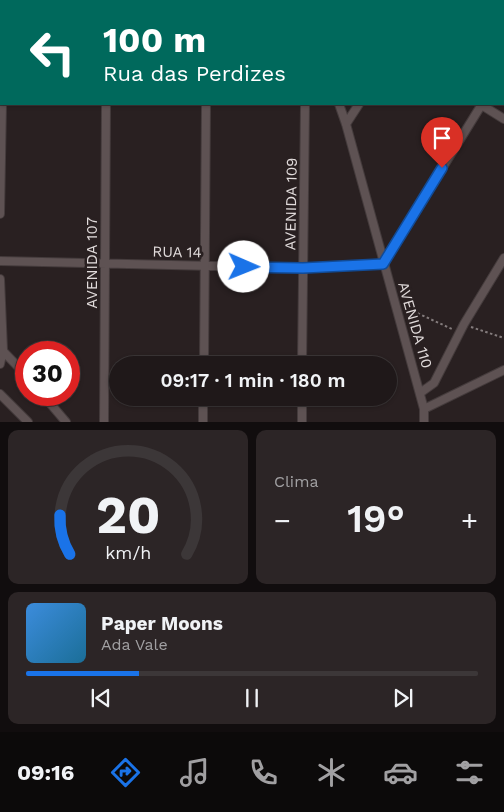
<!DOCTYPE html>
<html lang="pt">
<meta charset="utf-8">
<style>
:root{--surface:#1f1819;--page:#2c2526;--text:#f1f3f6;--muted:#a1a0a2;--line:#3c3738;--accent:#1a73e8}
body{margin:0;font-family:"Work Sans",sans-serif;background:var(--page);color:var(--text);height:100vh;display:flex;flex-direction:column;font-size:19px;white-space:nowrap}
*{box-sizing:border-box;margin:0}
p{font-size:16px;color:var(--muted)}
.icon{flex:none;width:28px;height:28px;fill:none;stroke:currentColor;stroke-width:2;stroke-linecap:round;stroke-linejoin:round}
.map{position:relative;height:422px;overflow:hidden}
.sheet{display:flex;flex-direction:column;gap:8px;padding:8px;background:#110d0e;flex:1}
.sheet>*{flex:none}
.hud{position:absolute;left:0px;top:0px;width:505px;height:105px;box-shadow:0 1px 4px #0004,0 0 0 1px var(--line);background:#00695c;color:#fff;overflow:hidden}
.speed{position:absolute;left:15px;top:341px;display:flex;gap:10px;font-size:25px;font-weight:700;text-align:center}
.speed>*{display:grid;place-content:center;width:65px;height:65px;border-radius:50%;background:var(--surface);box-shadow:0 1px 4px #0004,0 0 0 1px var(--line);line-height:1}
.speed .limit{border:8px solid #d22;background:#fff;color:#111}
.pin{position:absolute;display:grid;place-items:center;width:42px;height:42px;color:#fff;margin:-51px -21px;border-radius:50% 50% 50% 0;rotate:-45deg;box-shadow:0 0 5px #0007}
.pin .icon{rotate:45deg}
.me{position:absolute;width:55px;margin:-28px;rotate:91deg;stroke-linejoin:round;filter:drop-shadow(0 0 4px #0008)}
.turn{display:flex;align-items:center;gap:18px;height:105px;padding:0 20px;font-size:22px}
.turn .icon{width:65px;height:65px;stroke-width:2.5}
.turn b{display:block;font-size:35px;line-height:42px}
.big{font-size:38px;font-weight:600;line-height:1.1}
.sheet .tile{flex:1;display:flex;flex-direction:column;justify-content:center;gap:8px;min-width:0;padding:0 18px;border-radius:10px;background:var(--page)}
.sheet .dial{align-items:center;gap:0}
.dial svg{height:130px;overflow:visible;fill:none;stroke:var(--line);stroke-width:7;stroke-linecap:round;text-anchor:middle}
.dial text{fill:var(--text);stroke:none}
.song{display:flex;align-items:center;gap:15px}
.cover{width:60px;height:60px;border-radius:8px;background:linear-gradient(135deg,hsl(210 70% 55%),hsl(200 70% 35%))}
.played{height:5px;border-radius:2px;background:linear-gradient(90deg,var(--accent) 25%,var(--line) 25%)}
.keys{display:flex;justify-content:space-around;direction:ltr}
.heat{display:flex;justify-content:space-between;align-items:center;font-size:28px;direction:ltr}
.sheet .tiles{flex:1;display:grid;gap:8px;grid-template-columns:1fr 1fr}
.tile:last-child{grid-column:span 2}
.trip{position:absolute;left:109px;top:356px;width:288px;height:50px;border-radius:25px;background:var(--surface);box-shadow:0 1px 4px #0004,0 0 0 1px var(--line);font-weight:600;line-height:50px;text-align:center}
.dock{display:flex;height:80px;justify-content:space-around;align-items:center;background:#0c0a0a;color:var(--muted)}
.dock .icon{width:35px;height:35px}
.dock .active{color:var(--accent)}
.dock b{font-size:22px;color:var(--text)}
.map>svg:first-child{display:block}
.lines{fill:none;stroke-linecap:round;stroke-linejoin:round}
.street-casing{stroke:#443b3c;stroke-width:10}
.secondary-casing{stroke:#443b3c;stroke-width:12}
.path{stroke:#847c7d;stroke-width:2;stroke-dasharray:2.5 2.5;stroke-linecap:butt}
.street{stroke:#5e5253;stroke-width:8}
.secondary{stroke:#6a6f55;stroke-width:10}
.route-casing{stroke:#114b97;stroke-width:12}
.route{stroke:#1a73e8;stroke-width:9}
.labels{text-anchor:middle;stroke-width:5;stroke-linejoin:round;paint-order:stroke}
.street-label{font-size:15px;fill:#e1dbdb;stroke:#292021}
</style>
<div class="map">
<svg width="504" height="422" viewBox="0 0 504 422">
<rect width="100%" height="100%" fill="#292021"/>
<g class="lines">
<defs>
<path id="street" d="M 3,1 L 3,0
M 107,1 L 107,0
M 206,1 L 206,0
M 426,1 L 427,0
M 339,104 L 346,124 L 424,409 L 424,422
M 480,104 L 504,119
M 346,124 L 359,104
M 0,214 L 2,104
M 0,261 L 303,268 L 383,264
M 383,264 L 482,104
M 0,279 L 3,350 L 0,364
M 0,348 L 26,375
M 204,365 L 206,104
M 302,365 L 305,104
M 420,393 L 434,383 L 464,324 L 504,258
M 0,394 L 28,422
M 43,395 L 66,422
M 424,409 L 504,370
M 104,422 L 106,104
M 203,422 L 203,398
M 302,422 L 302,398"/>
<path id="secondary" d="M 304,1 L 304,0
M 315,1 L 315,0
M 0,70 L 1,70"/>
</defs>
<use href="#street" class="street-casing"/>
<use href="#secondary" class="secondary-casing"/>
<path class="path" d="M 404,307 L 452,329
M 471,327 L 504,338"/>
<use href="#street" class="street"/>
<use href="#secondary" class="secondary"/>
</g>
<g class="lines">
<defs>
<path id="route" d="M 244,267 L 303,268 L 383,264 L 442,168"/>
</defs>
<use href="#route" class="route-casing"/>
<use href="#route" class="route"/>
</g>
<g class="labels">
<g class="street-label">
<text transform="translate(291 204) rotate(-89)" y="5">AVENIDA 109</text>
<text transform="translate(177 252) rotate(1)" y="5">RUA 14</text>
<text transform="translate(92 263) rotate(-90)" y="5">AVENIDA 107</text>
<text transform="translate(415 325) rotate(74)" y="5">AVENIDA 110</text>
</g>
</g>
</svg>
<div class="speed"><div class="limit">30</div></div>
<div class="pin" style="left:442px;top:168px;background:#d93025"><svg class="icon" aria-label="arrive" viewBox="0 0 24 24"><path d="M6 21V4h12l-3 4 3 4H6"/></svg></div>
<svg class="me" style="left:244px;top:267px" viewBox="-20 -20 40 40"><circle r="19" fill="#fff"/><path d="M0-13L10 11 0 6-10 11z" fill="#1a73e8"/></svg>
<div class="trip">09:17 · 1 min · 180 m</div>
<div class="hud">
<div class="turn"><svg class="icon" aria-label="left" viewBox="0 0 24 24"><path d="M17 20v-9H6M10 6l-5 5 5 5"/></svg><div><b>100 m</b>Rua das Perdizes</div></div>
</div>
</div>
<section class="sheet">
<div class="tiles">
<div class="tile dial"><svg viewBox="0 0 100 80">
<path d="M14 69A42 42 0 1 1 86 69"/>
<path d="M14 69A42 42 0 0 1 8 45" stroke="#1a73e8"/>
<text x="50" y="56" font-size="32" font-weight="700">20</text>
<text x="50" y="72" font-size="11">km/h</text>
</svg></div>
<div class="tile"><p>Clima</p>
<div class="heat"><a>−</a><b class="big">19°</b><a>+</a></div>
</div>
<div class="tile">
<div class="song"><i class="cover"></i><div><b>Paper Moons</b><p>Ada Vale</p></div></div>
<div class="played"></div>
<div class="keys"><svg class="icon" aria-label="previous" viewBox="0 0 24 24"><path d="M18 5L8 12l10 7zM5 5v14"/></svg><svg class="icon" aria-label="pause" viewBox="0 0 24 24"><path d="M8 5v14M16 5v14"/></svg><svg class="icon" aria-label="next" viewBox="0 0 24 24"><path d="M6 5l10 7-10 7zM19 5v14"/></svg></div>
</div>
</div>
</section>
<nav class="dock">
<b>09:16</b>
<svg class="icon active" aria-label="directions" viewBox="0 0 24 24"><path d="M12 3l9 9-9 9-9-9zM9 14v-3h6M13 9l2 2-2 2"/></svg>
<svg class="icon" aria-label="music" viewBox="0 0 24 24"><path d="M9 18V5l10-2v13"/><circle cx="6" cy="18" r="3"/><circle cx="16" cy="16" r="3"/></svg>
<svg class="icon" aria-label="phone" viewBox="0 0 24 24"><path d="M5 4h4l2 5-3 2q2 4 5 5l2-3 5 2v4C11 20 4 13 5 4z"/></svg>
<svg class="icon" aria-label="climate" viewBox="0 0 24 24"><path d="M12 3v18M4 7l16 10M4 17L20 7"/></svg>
<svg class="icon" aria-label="car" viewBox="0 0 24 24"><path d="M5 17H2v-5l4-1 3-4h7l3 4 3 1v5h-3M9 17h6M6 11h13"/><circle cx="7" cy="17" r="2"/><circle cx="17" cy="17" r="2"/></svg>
<svg class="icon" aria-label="filters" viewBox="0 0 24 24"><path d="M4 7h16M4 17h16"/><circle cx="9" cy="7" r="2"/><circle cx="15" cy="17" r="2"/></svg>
</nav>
